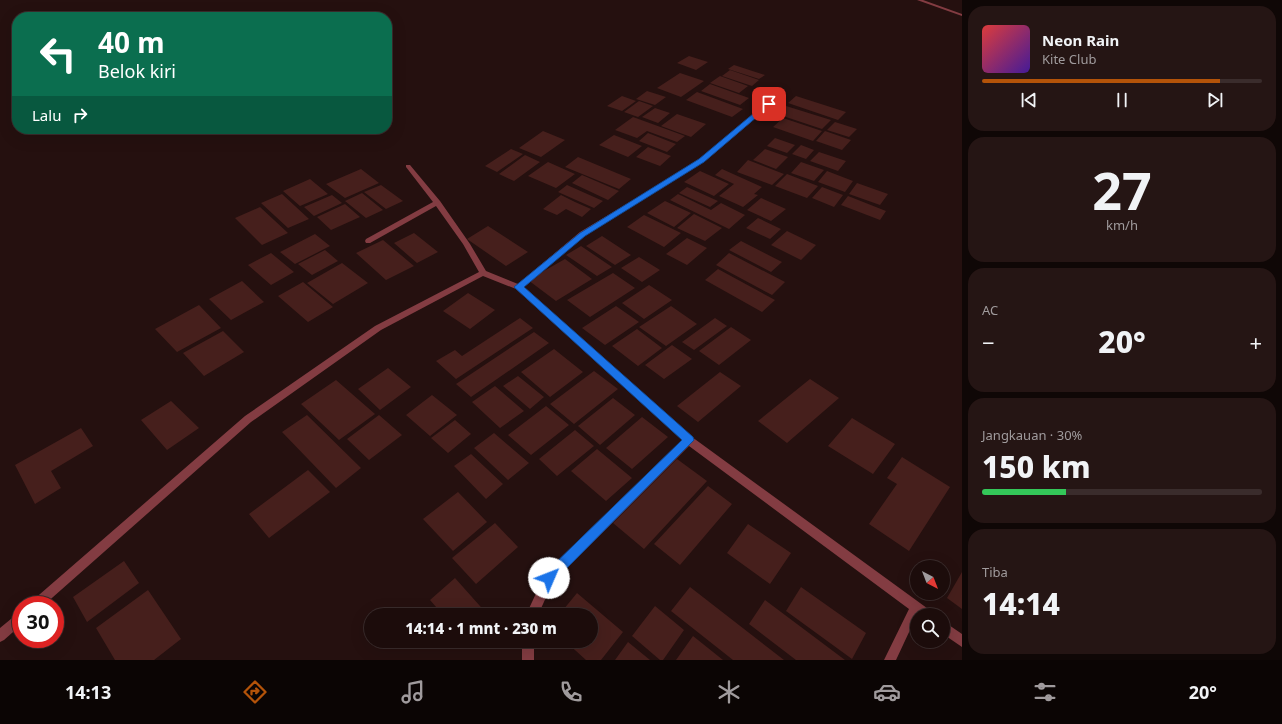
<!DOCTYPE html>
<html lang="id">
<meta charset="utf-8">
<style>
:root{--surface:#1c0c0b;--page:#251514;--text:#f1f3f6;--muted:#a09b9d;--line:#3a2c2c;--accent:#b45309}
body{margin:0;font-family:"Noto Sans",sans-serif;background:var(--page);color:var(--text);height:100vh;display:flex;flex-direction:column;font-size:15px;white-space:nowrap}
*{box-sizing:border-box;margin:0}
p{font-size:13px;color:var(--muted)}
.icon{flex:none;width:22px;height:22px;fill:none;stroke:currentColor;stroke-width:2;stroke-linecap:round;stroke-linejoin:round}
.map{position:relative;flex:1;overflow:hidden}
.panel{display:flex;flex-direction:column;gap:6px;padding:6px;background:#0f0706;width:320px}
.panel>*{flex:none}
.hud{position:absolute;left:12px;top:12px;width:380px;height:122px;border-radius:16px;box-shadow:0 4px 16px #0002,0 0 0 1px var(--line);background:#0b6e4f;color:#fff;overflow:hidden}
.needle{width:26px;rotate:138deg}
.controls{position:absolute;left:910px;top:560px;display:grid;gap:8px}
.controls a{display:grid;place-items:center;width:40px;height:40px;border-radius:50%;background:var(--surface);box-shadow:0 4px 16px #0002,0 0 0 1px var(--line);font-size:20px}
.speed{position:absolute;left:12px;top:596px;display:flex;gap:8px;font-size:20px;font-weight:700;text-align:center}
.speed>*{display:grid;place-content:center;width:52px;height:52px;border-radius:50%;background:var(--surface);box-shadow:0 4px 16px #0002,0 0 0 1px var(--line);line-height:1}
.speed .limit{border:6px solid #d22;background:#fff;color:#111}
.pin{position:absolute;display:grid;place-items:center;width:34px;height:34px;color:#fff;margin:-17px;border-radius:8px;box-shadow:0 2px 6px #0006}
.me{position:absolute;width:44px;margin:-22px;rotate:46deg;stroke-linejoin:round;filter:drop-shadow(0 0 3px #0008)}
.turn{display:flex;align-items:center;gap:14px;height:84px;padding:0 20px;font-size:18px}
.turn .icon{width:52px;height:52px;stroke-width:2.5}
.turn b{display:block;font-size:28px;line-height:34px}
.then{display:flex;align-items:center;height:38px;padding:0 20px;background:#0003;gap:8px;font-size:15px}
.big{font-size:30px;font-weight:800;line-height:1.1}
.panel .widget{flex:1;display:flex;flex-direction:column;justify-content:center;gap:6px;min-width:0;padding:0 14px;border-radius:16px;background:var(--page)}
.panel .dial{align-items:center;gap:0}
.dial b{font-size:52px;line-height:1}
.song{display:flex;align-items:center;gap:12px}
.cover{width:48px;height:48px;border-radius:6px;background:linear-gradient(135deg,hsl(0 70% 55%),hsl(260 70% 35%))}
.played{height:4px;border-radius:2px;background:linear-gradient(90deg,var(--accent) 85%,var(--line) 85%)}
.keys{display:flex;justify-content:space-around;direction:ltr}
.heat{display:flex;justify-content:space-between;align-items:center;font-size:22px;direction:ltr}
.charge{height:6px;border-radius:3px;background:linear-gradient(90deg,#34c759 30%,var(--line) 0)}
.trip{position:absolute;left:364px;top:608px;width:234px;height:40px;border-radius:20px;background:var(--surface);box-shadow:0 4px 16px #0002,0 0 0 1px var(--line);font-weight:800;line-height:40px;text-align:center}
.tab-bar{display:flex;height:64px;justify-content:space-around;align-items:center;background:#0b0504;color:var(--muted)}
.tab-bar .icon{width:28px;height:28px}
.tab-bar .current{color:var(--accent)}
.tab-bar b{font-size:18px;color:var(--text)}
main{display:flex;flex:1;min-height:0}
.map>svg:first-child{display:block}
.building{fill:#461f1c}
.lines{fill:none;stroke-linecap:round;stroke-linejoin:round}
.minor{fill:#833c42;fill-rule:evenodd}
.route{fill:#1a73e8;stroke:#114b97}
</style>
<main>
<div class="map">
<svg width="962" height="660" viewBox="0 0 962 660">
<rect width="100%" height="100%" fill="#25100f"/>
<path class="building" d="M 689,56 L 708,62 L 696,70 L 677,63 Z
M 734,65 L 765,75 L 759,79 L 728,69 Z
M 730,70 L 759,80 L 752,86 L 722,76 Z
M 680,73 L 704,81 L 681,97 L 657,88 Z
M 720,76 L 748,86 L 739,93 L 710,83 Z
M 710,84 L 749,98 L 740,105 L 701,91 Z
M 647,91 L 666,97 L 655,105 L 636,99 Z
M 697,92 L 743,109 L 732,117 L 686,100 Z
M 622,96 L 636,101 L 622,111 L 607,106 Z
M 796,96 L 846,112 L 838,120 L 788,103 Z
M 639,101 L 653,106 L 638,117 L 624,112 Z
M 786,106 L 831,120 L 822,129 L 777,114 Z
M 655,108 L 670,113 L 658,123 L 642,117 Z
M 677,114 L 706,124 L 691,137 L 661,126 Z
M 633,117 L 655,125 L 685,136 L 677,142 L 647,131 L 637,138 L 615,130 Z
M 783,118 L 822,131 L 813,141 L 773,127 Z
M 835,122 L 857,129 L 849,137 L 827,130 Z
M 543,131 L 565,140 L 541,157 L 519,148 Z
M 825,131 L 851,140 L 842,150 L 816,141 Z
M 648,133 L 676,144 L 667,152 L 639,141 Z
M 614,135 L 642,146 L 628,157 L 599,145 Z
M 775,138 L 795,145 L 787,153 L 767,146 Z
M 801,145 L 814,150 L 806,159 L 792,154 Z
M 648,147 L 671,156 L 660,166 L 636,157 Z
M 511,149 L 523,154 L 497,172 L 485,166 Z
M 765,149 L 788,157 L 776,169 L 753,160 Z
M 819,152 L 846,161 L 838,171 L 810,161 Z
M 525,155 L 540,162 L 514,181 L 499,174 Z
M 578,157 L 631,179 L 619,189 L 565,167 Z
M 748,160 L 784,174 L 772,185 L 737,172 Z
M 548,162 L 575,174 L 556,188 L 528,176 Z
M 801,162 L 824,170 L 814,181 L 791,173 Z
M 361,169 L 379,183 L 345,198 L 326,184 Z
M 722,169 L 762,187 L 754,194 L 758,195 L 743,207 L 719,196 L 734,184 L 715,175 Z
M 700,171 L 729,184 L 714,196 L 684,182 Z
M 827,171 L 853,181 L 845,192 L 818,182 Z
M 787,174 L 818,186 L 807,198 L 775,186 Z
M 582,175 L 619,191 L 608,200 L 572,183 Z
M 310,179 L 328,194 L 300,206 L 283,191 Z
M 857,183 L 888,194 L 880,205 L 849,194 Z
M 381,185 L 403,201 L 386,209 L 364,192 Z
M 567,185 L 603,201 L 594,208 L 558,192 Z
M 687,187 L 718,201 L 710,207 L 679,193 Z
M 822,187 L 843,195 L 834,207 L 812,198 Z
M 362,193 L 383,210 L 366,218 L 345,201 Z
M 282,194 L 309,219 L 288,228 L 261,203 Z
M 678,194 L 711,210 L 721,203 L 745,215 L 729,229 L 670,200 Z
M 332,195 L 342,203 L 314,216 L 304,207 Z
M 561,195 L 575,202 L 591,209 L 582,217 L 566,209 L 557,215 L 543,209 Z
M 848,196 L 886,211 L 880,220 L 841,205 Z
M 761,198 L 786,209 L 771,221 L 747,210 Z
M 665,201 L 691,213 L 674,227 L 647,213 Z
M 345,204 L 360,217 L 331,230 L 317,217 Z
M 260,207 L 288,233 L 262,245 L 235,218 Z
M 694,214 L 722,228 L 705,241 L 677,228 Z
M 644,215 L 681,233 L 664,247 L 627,227 Z
M 758,218 L 781,229 L 770,239 L 746,228 Z
M 488,226 L 528,252 L 506,266 L 467,239 Z
M 787,231 L 816,245 L 801,260 L 771,245 Z
M 414,233 L 438,252 L 417,263 L 394,243 Z
M 315,234 L 330,246 L 295,264 L 280,252 Z
M 602,236 L 631,255 L 615,265 L 586,246 Z
M 687,238 L 707,248 L 687,265 L 666,254 Z
M 383,240 L 414,266 L 386,280 L 356,253 Z
M 741,241 L 782,262 L 771,272 L 729,250 Z
M 581,246 L 612,267 L 597,276 L 566,255 Z
M 325,250 L 338,261 L 312,275 L 298,264 Z
M 271,253 L 294,272 L 271,285 L 248,265 Z
M 729,253 L 785,282 L 772,295 L 716,265 Z
M 639,257 L 660,270 L 642,282 L 621,268 Z
M 565,259 L 592,279 L 556,301 L 528,280 Z
M 342,263 L 368,283 L 333,304 L 307,283 Z
M 718,269 L 775,300 L 762,312 L 705,280 Z
M 613,273 L 635,288 L 590,317 L 567,300 Z
M 242,281 L 264,302 L 231,320 L 209,299 Z
M 303,282 L 333,307 L 308,322 L 278,296 Z
M 649,285 L 672,300 L 644,319 L 622,303 Z
M 468,293 L 495,310 L 470,329 L 443,311 Z
M 199,305 L 221,328 L 177,352 L 155,329 Z
M 616,306 L 639,322 L 605,345 L 582,328 Z
M 671,306 L 697,324 L 666,346 L 639,327 Z
M 520,318 L 533,328 L 456,379 L 436,361 L 455,350 L 462,356 Z
M 715,318 L 727,326 L 694,350 L 682,342 Z
M 731,327 L 751,340 L 719,365 L 699,351 Z
M 637,329 L 662,348 L 638,366 L 612,346 Z
M 223,331 L 244,352 L 204,376 L 183,353 Z
M 534,332 L 549,343 L 471,397 L 456,384 Z
M 672,345 L 692,359 L 664,379 L 645,365 Z
M 554,349 L 583,372 L 550,397 L 521,372 Z
M 388,368 L 411,387 L 380,410 L 358,389 Z
M 594,371 L 618,389 L 574,424 L 550,404 Z
M 720,372 L 741,386 L 698,422 L 677,406 Z
M 518,376 L 544,397 L 530,409 L 503,386 Z
M 810,379 L 839,398 L 787,443 L 758,421 Z
M 336,380 L 375,414 L 339,440 L 301,404 Z
M 495,386 L 524,411 L 500,428 L 472,402 Z
M 432,395 L 457,415 L 430,436 L 406,415 Z
M 613,398 L 635,415 L 600,445 L 578,426 Z
M 171,401 L 199,428 L 167,450 L 141,420 Z
M 546,406 L 569,425 L 531,455 L 508,435 Z
M 307,415 L 361,468 L 336,488 L 282,432 Z
M 379,415 L 402,435 L 369,460 L 347,439 Z
M 642,417 L 668,437 L 632,469 L 606,448 Z
M 852,418 L 895,444 L 873,474 L 828,446 Z
M 455,420 L 471,434 L 448,453 L 431,438 Z
M 81,428 L 93,446 L 51,471 L 61,488 L 35,504 L 15,465 Z
M 575,430 L 594,446 L 557,476 L 539,459 Z
M 494,433 L 529,463 L 508,480 L 474,448 Z
M 597,449 L 632,478 L 606,501 L 571,471 Z
M 471,454 L 503,484 L 486,499 L 454,466 Z
M 902,457 L 950,487 L 909,551 L 869,524 L 897,484 L 887,478 Z
M 677,459 L 707,481 L 644,549 L 613,523 Z
M 308,470 L 330,492 L 269,538 L 249,514 Z
M 708,486 L 732,504 L 680,565 L 654,544 Z
M 458,492 L 487,522 L 453,551 L 423,519 Z
M 495,523 L 518,547 L 476,584 L 452,558 Z
M 748,524 L 791,553 L 770,584 L 727,553 Z
M 124,561 L 139,583 L 87,622 L 73,597 Z
M 962,572 L 962,609 L 947,598 Z
M 455,578 L 488,615 L 443,615 L 430,600 Z
M 690,587 L 784,660 L 733,660 L 671,611 Z
M 801,587 L 866,633 L 852,659 L 786,611 Z
M 148,590 L 181,639 L 154,660 L 115,660 L 96,628 Z
M 577,593 L 623,632 L 601,660 L 586,660 L 565,641 L 591,641 L 591,615 L 559,615 Z
M 765,600 L 845,660 L 796,660 L 749,624 Z
M 655,606 L 684,630 L 663,660 L 660,660 L 632,636 Z
M 693,636 L 723,660 L 676,660 Z
M 628,642 L 650,660 L 615,660 Z"/>
<g class="lines">
<path class="minor" d="M 917,0 L 923,0 L 962,14 L 962,16 Z
M 778,94 L 783,95 L 704,162 L 584,236 L 524,287 L 692,437 L 931,611 L 933,615 L 917,615 L 896,660 L 884,660 L 909,609 L 689,446 L 553,582 L 538,615 L 526,615 L 545,574 L 683,440 L 516,289 L 483,276 L 381,330 L 251,422 L 44,605 L 30,605 L 32,601 L 245,416 L 375,326 L 479,272 L 463,244 L 436,206 L 370,243 L 366,243 L 365,241 L 366,239 L 433,202 L 406,167 L 406,165 L 410,165 L 440,201 L 470,244 L 486,271 L 518,284 L 580,232 L 700,160 Z
M 21,612 L 21,625 L 4,640 L 0,642 L 0,628 L 17,614 Z
M 943,621 L 962,634 L 962,647 L 943,634 Z
M 522,641 L 534,641 L 534,660 L 522,660 Z"/>
</g>
<path class="route" d="M 766,103 L 772,104 L 704,162 L 585,236 L 524,287 L 693,437 L 694,440 L 553,582 L 549,584 L 544,582 L 542,578 L 544,574 L 682,440 L 514,287 L 580,233 L 699,159 Z"/>
</svg>
<div class="controls">
<a><svg class="needle" viewBox="-14 -14 28 28"><path d="M0-13l5 13h-10z" fill="#e53935"/><path d="M0 13l5-13h-10z" fill="#a09b9d"/></svg></a>
<a><svg class="icon" aria-label="search" viewBox="0 0 24 24"><circle cx="10" cy="10" r="6"/><path d="M15 15l6 6"/></svg></a>
</div>
<div class="speed"><div class="limit">30</div></div>
<div class="pin" style="left:769px;top:104px;background:#d93025"><svg class="icon" aria-label="arrive" viewBox="0 0 24 24"><path d="M6 21V4h12l-3 4 3 4H6"/></svg></div>
<svg class="me" style="left:549px;top:578px" viewBox="-20 -20 40 40"><circle r="19" fill="#fff"/><path d="M0-13L10 11 0 6-10 11z" fill="#1a73e8"/></svg>
<div class="trip">14:14 · 1 mnt · 230 m</div>
<div class="hud">
<div class="turn"><svg class="icon" aria-label="left" viewBox="0 0 24 24"><path d="M17 20v-9H6M10 6l-5 5 5 5"/></svg><div><b>40 m</b>Belok kiri</div></div>
<div class="then">Lalu<svg class="icon" aria-label="right" viewBox="0 0 24 24"><path d="M7 20v-9h11M14 6l5 5-5 5"/></svg></div>
</div>
</div>
<section class="panel">
<div class="widget">
<div class="song"><i class="cover"></i><div><b>Neon Rain</b><p>Kite Club</p></div></div>
<div class="played"></div>
<div class="keys"><svg class="icon" aria-label="previous" viewBox="0 0 24 24"><path d="M18 5L8 12l10 7zM5 5v14"/></svg><svg class="icon" aria-label="pause" viewBox="0 0 24 24"><path d="M8 5v14M16 5v14"/></svg><svg class="icon" aria-label="next" viewBox="0 0 24 24"><path d="M6 5l10 7-10 7zM19 5v14"/></svg></div>
</div>
<div class="widget dial"><b>27</b><p>km/h</p></div>
<div class="widget"><p>AC</p>
<div class="heat"><a>−</a><b class="big">20°</b><a>+</a></div>
</div>
<div class="widget"><p>Jangkauan · 30%</p><b class="big">150 km</b><div class="charge"></div></div>
<div class="widget"><p>Tiba</p><b class="big">14:14</b></div>
</section>
</main>
<nav class="tab-bar">
<b>14:13</b>
<svg class="icon current" aria-label="directions" viewBox="0 0 24 24"><path d="M12 3l9 9-9 9-9-9zM9 14v-3h6M13 9l2 2-2 2"/></svg>
<svg class="icon" aria-label="music" viewBox="0 0 24 24"><path d="M9 18V5l10-2v13"/><circle cx="6" cy="18" r="3"/><circle cx="16" cy="16" r="3"/></svg>
<svg class="icon" aria-label="phone" viewBox="0 0 24 24"><path d="M5 4h4l2 5-3 2q2 4 5 5l2-3 5 2v4C11 20 4 13 5 4z"/></svg>
<svg class="icon" aria-label="climate" viewBox="0 0 24 24"><path d="M12 3v18M4 7l16 10M4 17L20 7"/></svg>
<svg class="icon" aria-label="car" viewBox="0 0 24 24"><path d="M5 17H2v-5l4-1 3-4h7l3 4 3 1v5h-3M9 17h6M6 11h13"/><circle cx="7" cy="17" r="2"/><circle cx="17" cy="17" r="2"/></svg>
<svg class="icon" aria-label="filters" viewBox="0 0 24 24"><path d="M4 7h16M4 17h16"/><circle cx="9" cy="7" r="2"/><circle cx="15" cy="17" r="2"/></svg>
<b>20°</b>
</nav>
